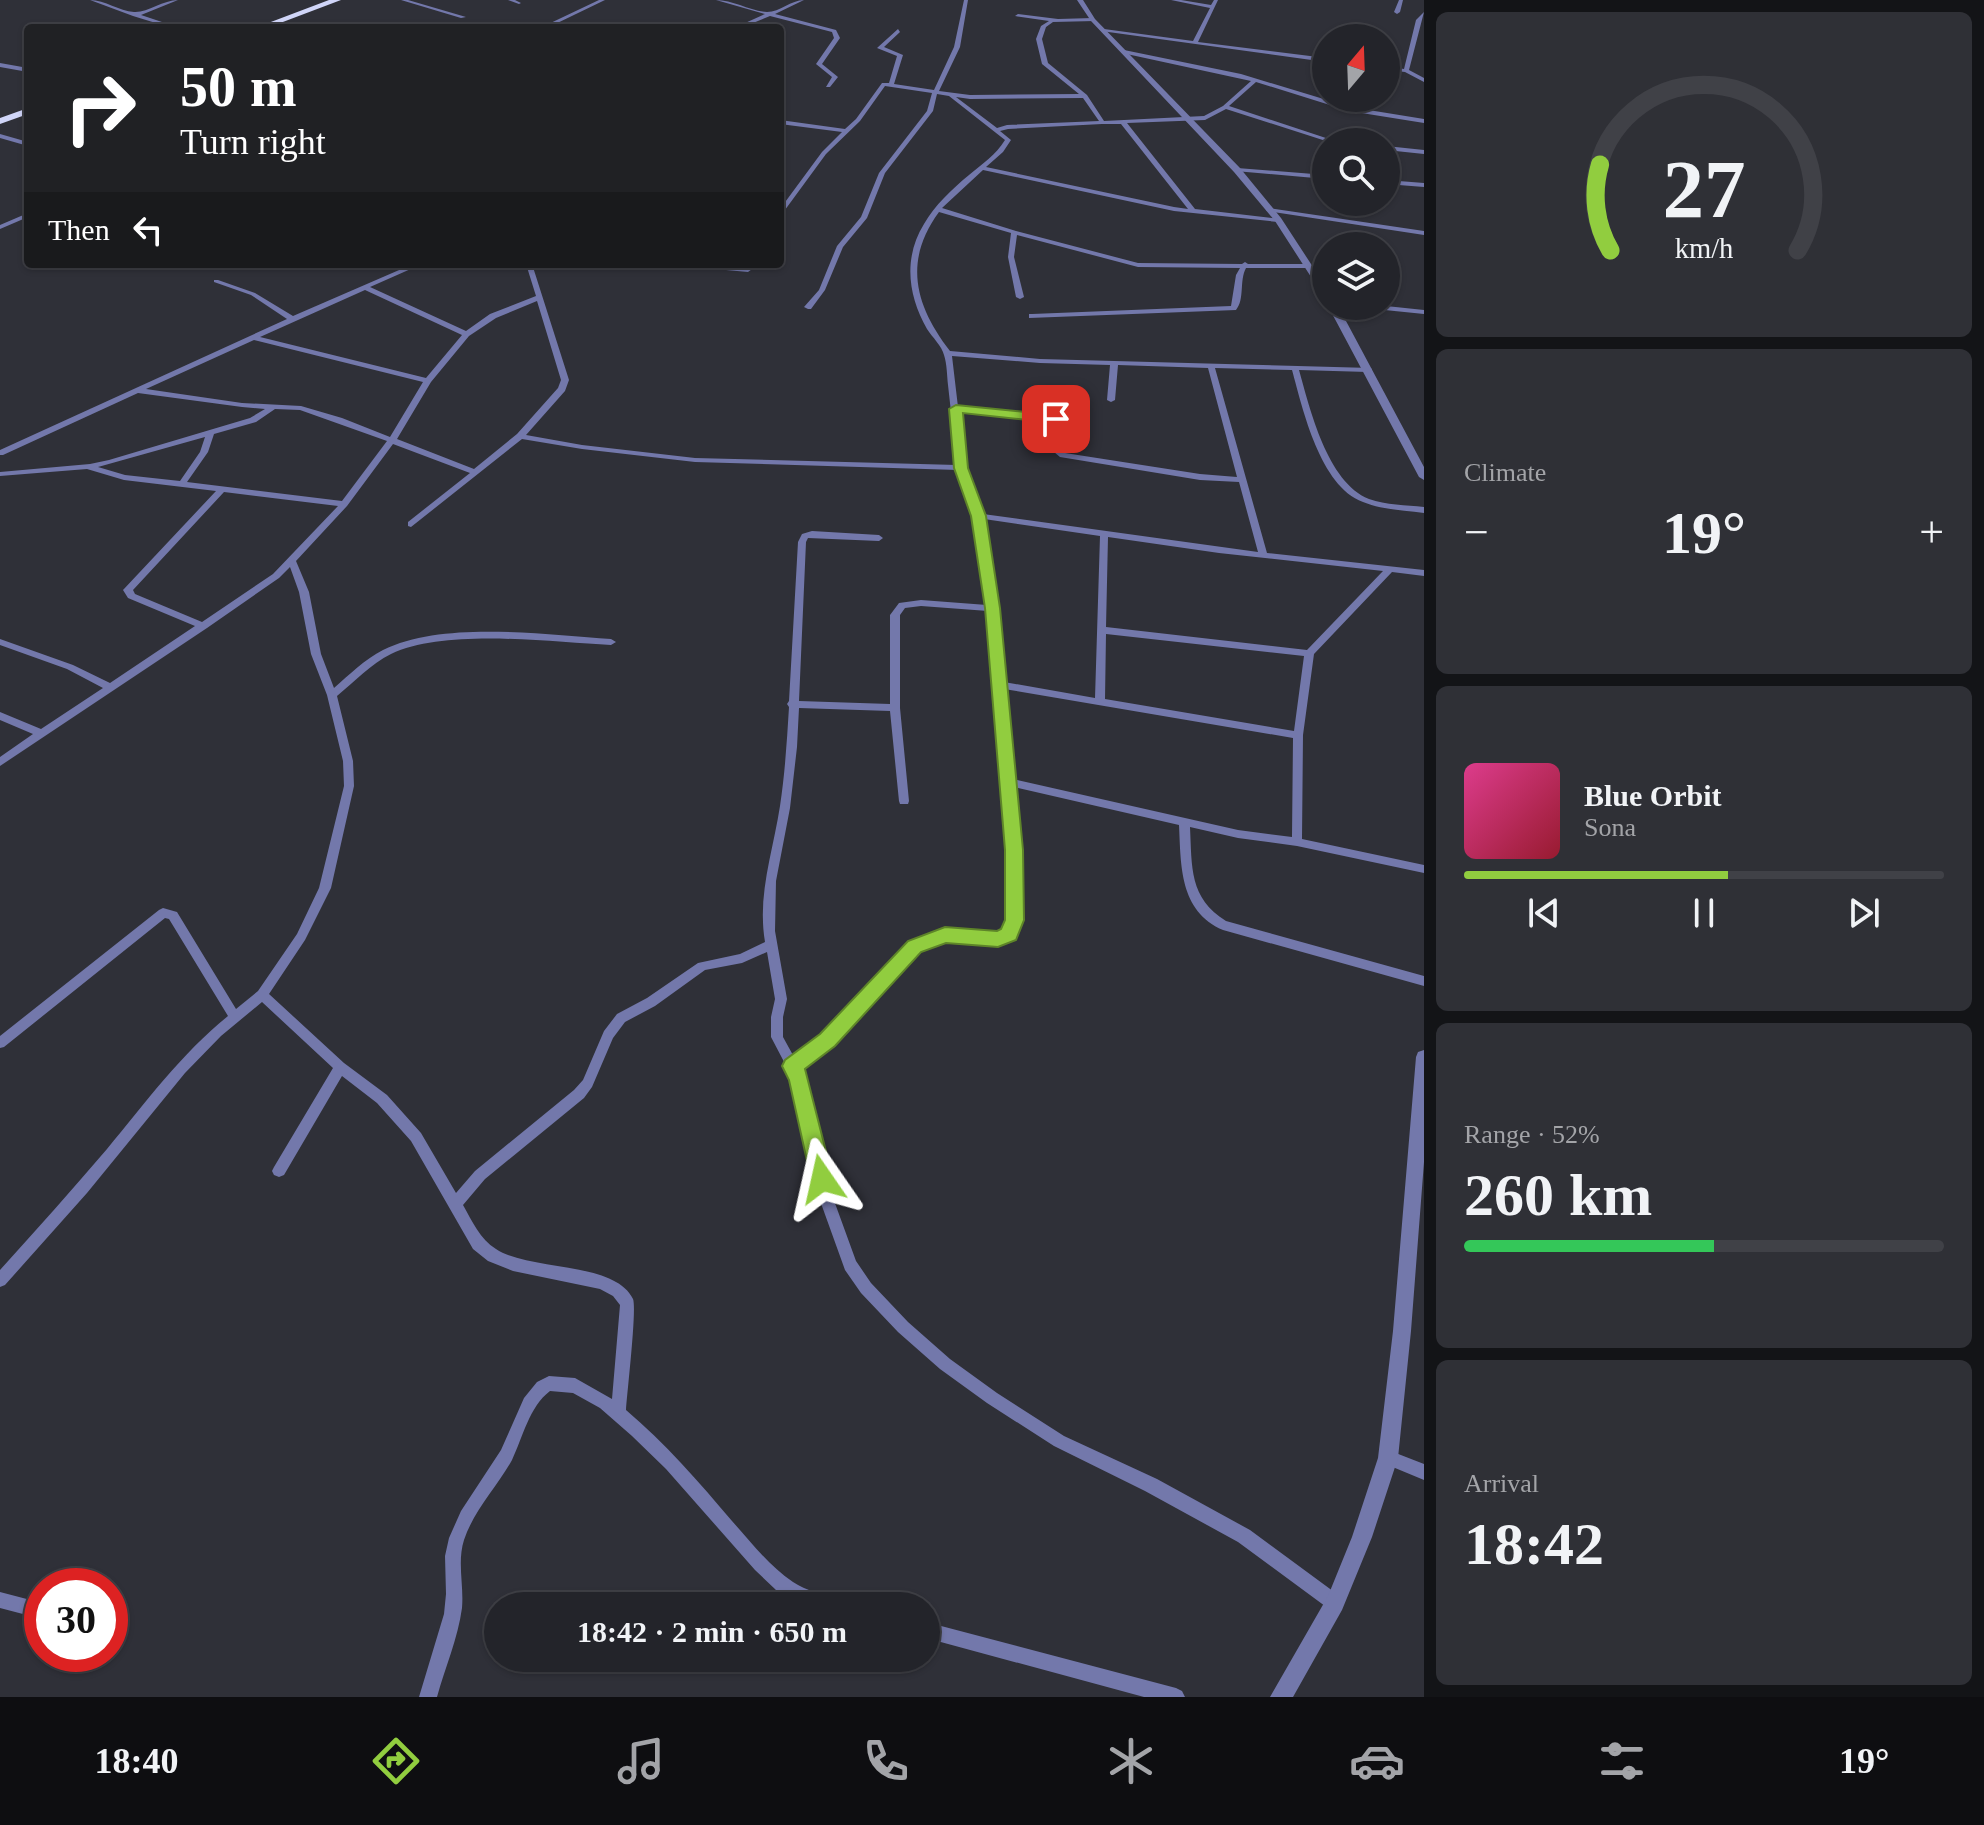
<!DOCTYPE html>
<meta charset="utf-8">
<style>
:root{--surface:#23242a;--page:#2f3036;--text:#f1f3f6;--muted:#a3a4a8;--line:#404147;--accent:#91cd3f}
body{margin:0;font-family:"Times New Roman",serif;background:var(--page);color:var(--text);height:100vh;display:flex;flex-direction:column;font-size:30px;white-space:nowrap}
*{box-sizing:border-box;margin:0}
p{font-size:26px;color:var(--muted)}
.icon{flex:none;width:44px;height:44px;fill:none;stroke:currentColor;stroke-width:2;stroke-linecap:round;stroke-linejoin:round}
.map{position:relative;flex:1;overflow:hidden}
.side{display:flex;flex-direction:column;gap:12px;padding:12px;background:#131417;width:560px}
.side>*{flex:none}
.banner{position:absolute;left:24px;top:24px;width:760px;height:244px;border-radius:8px;box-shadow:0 2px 6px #0004,0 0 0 2px var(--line);background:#202124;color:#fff;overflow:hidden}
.needle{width:52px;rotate:19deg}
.controls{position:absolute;left:1312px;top:24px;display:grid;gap:16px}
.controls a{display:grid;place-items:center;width:88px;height:88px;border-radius:50%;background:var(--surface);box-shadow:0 2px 6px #0004,0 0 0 2px var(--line);font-size:40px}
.speed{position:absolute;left:24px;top:1568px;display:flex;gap:16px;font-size:40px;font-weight:700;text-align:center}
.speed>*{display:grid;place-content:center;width:104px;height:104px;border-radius:50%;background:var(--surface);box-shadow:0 2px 6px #0004,0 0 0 2px var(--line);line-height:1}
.speed .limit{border:12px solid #d22;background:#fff;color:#111}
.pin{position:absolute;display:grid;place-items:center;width:68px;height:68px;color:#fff;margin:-34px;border-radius:16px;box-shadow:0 4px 12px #0006}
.me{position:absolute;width:88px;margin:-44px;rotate:349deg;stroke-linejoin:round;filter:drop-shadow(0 0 6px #0008)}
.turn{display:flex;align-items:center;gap:28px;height:168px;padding:0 24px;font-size:36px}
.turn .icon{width:104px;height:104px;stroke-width:2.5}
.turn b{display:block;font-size:56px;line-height:68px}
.then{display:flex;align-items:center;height:76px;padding:0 24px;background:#0003;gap:16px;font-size:30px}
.big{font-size:60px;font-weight:700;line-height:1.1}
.side .card{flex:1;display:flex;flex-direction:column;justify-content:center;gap:12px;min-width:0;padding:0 28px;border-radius:12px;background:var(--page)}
.side .dial{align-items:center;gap:0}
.dial svg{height:208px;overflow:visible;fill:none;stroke:var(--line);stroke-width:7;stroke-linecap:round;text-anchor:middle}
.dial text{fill:var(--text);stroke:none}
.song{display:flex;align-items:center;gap:24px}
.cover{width:96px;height:96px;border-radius:12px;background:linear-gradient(135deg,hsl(330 70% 55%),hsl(350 70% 35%))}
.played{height:8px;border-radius:4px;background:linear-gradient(90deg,var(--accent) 55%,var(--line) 55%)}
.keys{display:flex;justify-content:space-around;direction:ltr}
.heat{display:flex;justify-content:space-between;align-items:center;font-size:44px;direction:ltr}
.charge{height:12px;border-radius:6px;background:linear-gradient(90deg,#34c759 52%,var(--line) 0)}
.trip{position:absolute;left:484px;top:1592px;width:456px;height:80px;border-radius:40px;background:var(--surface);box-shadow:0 2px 6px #0004,0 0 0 2px var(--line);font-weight:700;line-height:80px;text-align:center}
.tabs{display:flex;height:128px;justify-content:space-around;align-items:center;background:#0e0e11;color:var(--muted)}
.tabs .icon{width:56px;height:56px}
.tabs .on{color:var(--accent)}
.tabs b{font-size:36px;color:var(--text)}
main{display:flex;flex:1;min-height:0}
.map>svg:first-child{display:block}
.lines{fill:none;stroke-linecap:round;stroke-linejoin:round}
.minor{fill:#7378ab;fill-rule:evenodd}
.tertiary{fill:#7378ab;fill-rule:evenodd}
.trunk{fill:#d0d5f8;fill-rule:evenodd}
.route{fill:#91cd3f;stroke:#5e8529;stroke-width:2}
</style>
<main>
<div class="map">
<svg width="1424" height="1697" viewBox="0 0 1424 1697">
<rect width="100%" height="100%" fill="#2f3038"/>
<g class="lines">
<path class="minor" d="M 90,0 C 105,0 119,11 134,12 C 147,13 163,0 178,0 L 141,15 L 180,28 L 172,28 L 133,16 Z
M 401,0 L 408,0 L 466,17 L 461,18 Z
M 508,0 L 515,0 L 521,3 L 519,4 Z
M 599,0 L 605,0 L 547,28 L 540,28 Z
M 716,0 C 733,0 750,11 767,12 C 780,12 791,0 804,0 L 775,14 L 836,30 L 840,38 L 822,64 L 838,77 L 830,87 L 826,87 L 832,77 L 816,64 L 834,38 L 832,32 L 770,16 L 741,28 L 734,28 L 765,14 Z
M 964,0 L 968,0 L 960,47 L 939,91 L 970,95 L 1079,94 L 1042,64 L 1036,39 L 1041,26 L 1049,21 L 1015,16 L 1018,14 L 1058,19 L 1093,18 L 1095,21 L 1053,22 L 1046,27 L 1042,39 L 1048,63 L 1087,95 L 1104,121 L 1204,116 L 1223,106 L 1251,81 L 1122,53 L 1124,50 L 1241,74 L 1350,107 L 1424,119 L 1424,123 L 1349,111 L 1256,82 L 1229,106 L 1338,142 L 1329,142 L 1226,109 L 1205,120 L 1127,123 L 1195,209 L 1280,219 L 1280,221 L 1278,222 L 1174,211 L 983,170 L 942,208 L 1016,231 L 1138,263 L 1242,264 L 1245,262 L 1248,264 L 1307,264 L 1310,266 L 1307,268 L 1246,268 C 1239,281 1245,299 1236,310 L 1029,318 L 1029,314 L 1032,314 L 1231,306 L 1236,275 L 1240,268 L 1138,267 L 1017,235 L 1014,257 L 1024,297 L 1020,299 L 1016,297 L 1008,257 L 1011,233 L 939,212 C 903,261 915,306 950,351 L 1040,359 L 1371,368 L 1372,370 L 1368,372 L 1299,370 C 1310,409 1327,482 1369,499 C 1386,505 1406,505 1424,507 L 1424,513 C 1404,510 1382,510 1363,502 C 1320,486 1303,410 1292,370 L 1215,368 L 1267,553 L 1424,570 L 1424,576 L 1392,572 L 1314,654 L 1303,735 L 1302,839 L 1424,865 L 1424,873 L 1297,846 L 1238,838 L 1190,827 C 1192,867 1189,898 1226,921 L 1424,976 L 1424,986 L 1223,930 C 1179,911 1181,865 1179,825 L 1014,787 L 1020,850 L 1021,920 L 1013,938 L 986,944 L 945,940 L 927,944 L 906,962 L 832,1044 L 800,1067 L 805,1078 L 832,1195 L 856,1261 L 871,1283 L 908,1322 L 950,1359 L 997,1393 L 1064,1436 L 1157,1479 L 1250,1530 L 1341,1597 L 1343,1603 L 1341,1609 L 1335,1611 L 1329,1609 L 1238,1542 L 1145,1491 L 1054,1446 L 987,1403 L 940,1369 L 898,1332 L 861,1293 L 845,1270 L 818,1195 L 793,1079 L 771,1037 L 771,1017 L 775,999 L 767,952 L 742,963 L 705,970 L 655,1006 L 625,1022 L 613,1038 L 592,1087 L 584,1098 L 485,1179 L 463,1205 C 472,1221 480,1239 496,1249 C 529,1271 615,1261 633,1299 C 637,1309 627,1393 626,1410 C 665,1443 699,1482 732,1521 C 750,1541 769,1566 793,1582 C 806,1591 823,1594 838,1600 L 840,1606 L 808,1606 L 776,1590 L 755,1570 L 666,1469 L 632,1436 L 600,1408 L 573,1393 L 550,1391 C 529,1407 523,1437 512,1460 C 497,1487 474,1510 464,1540 C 457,1562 464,1585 462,1608 C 458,1638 445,1668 437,1697 L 419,1697 L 444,1614 L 446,1594 L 445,1556 L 449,1538 L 461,1511 L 501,1450 L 524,1398 L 537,1382 L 549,1376 L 575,1378 L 612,1399 L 620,1305 L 613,1296 L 600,1289 L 513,1271 L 488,1261 L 473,1249 L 411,1141 L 377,1103 L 342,1076 L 284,1175 L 279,1177 L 274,1175 L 272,1171 L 274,1167 L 333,1068 L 262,1002 L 221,1036 L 185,1073 L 87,1193 L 5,1285 L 0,1287 L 0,1270 C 36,1230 72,1190 107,1149 C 145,1103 181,1054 228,1016 L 169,919 L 165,918 L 4,1047 L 0,1048 L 0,1036 L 159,910 L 163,908 L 177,912 L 236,1009 L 258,991 L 297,934 L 319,888 L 344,786 L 343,761 L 327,695 L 311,654 L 299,592 L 290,567 L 279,578 L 207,628 L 0,766 L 0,757 L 33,734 L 0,720 L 0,712 L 41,729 L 103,688 L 67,669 L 0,645 L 0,639 L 73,665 L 110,683 L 195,626 L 128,598 L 123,590 L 216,491 L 124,480 L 87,469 L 0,476 L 0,472 L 90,464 L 109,460 L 250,418 L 265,409 L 242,407 L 138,393 L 3,455 L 0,455 L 0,450 L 287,319 L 251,295 L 214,282 L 214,280 L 218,280 L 255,293 L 293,316 L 413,264 L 422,264 L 370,287 L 466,331 L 490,314 L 536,296 L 526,264 L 532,264 L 569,380 L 565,391 L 526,435 L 582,445 L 695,458 L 957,465 C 954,439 951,412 948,385 C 947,376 947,364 944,355 C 942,346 932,337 927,329 C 908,296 903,258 924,224 C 935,205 952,189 969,175 C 982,164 996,155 1005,140 L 949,96 L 937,94 L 933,111 L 885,173 L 867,218 L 843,247 L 825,290 L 811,309 L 808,309 L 804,307 L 819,290 L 837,246 L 861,217 L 879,173 L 927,111 L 932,93 L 885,86 L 860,121 L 826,154 L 782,214 L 780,215 L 780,209 L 822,152 L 842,132 L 780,124 L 780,120 L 845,129 L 856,119 L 882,83 L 889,83 L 897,56 L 877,48 L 898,29 L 900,32 L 884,47 L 903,55 L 894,84 L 934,90 L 954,47 ZM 956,97 L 970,99 L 1083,98 L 1099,121 L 1007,125 L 997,128 ZM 1102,124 L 1121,124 L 1188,209 L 1174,207 L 986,167 L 1003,152 L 1011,140 L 1000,131 L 1008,129 ZM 365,290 L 462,335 L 426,378 L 260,337 ZM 537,301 L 561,380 L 558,388 L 517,434 L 474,469 L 397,439 L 431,382 L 469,336 L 496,318 ZM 254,340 L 423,382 L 390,437 L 342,418 L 301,406 L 242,403 L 146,389 ZM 952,356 L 1040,363 L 1110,365 L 1107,400 L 1111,402 L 1115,400 L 1118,365 L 1208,368 L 1237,477 L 1200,474 L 1065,453 L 1062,451 L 1062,418 L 958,407 ZM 275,409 L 300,410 L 387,441 L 342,501 L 187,482 L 208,452 L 214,434 L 256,422 ZM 959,412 L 1055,422 L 1054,452 L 1060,457 L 1200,480 L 1239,482 L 1258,552 L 983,514 L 965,468 ZM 205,437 L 200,452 L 180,481 L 125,475 L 98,467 ZM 522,439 L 582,449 L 695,462 L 958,470 L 975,516 L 987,605 L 921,600 L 899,603 L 890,615 L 890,704 L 799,701 L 806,542 L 808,538 L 879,541 L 883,538 L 879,535 L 812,531 L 802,534 L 798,542 L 789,701 L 787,704 L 789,707 C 787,740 785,773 780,806 C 773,852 757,895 765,942 L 740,954 L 698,963 L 647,998 L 617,1014 L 604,1031 L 583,1080 L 574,1090 L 475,1171 L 456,1193 L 421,1133 L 387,1095 L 344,1063 L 269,994 L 305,940 L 331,888 L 354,786 L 353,761 L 337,696 C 354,682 371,664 391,654 C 446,628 549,642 611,645 L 616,642 L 611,639 C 544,635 444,620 383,650 C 365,659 349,675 334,688 L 321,654 L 309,592 L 296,561 L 347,506 L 393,444 L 470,473 L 408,522 L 408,526 L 411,527 ZM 224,492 L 338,506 L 273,574 L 202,622 L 135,594 L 133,590 ZM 984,519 L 1100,536 L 1095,698 L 1004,682 L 997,608 ZM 1108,537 L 1219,553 L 1383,571 L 1307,650 L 1106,627 ZM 921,606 L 988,611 L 1008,850 L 1009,920 L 1005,931 L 986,934 L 945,930 L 920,937 L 898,956 L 824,1036 L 794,1057 L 783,1037 L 783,1017 L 787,999 L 775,931 L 776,881 L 790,808 L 797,747 L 799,708 L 890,711 L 899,801 L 900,804 L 908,804 L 909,801 L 900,708 L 900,615 L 905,608 ZM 1106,634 L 1304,656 L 1294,731 L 1105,699 ZM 1004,689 L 1293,738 L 1292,837 L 1238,830 L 1013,779 Z
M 1171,0 L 1181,0 L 1211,5 L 1214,0 L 1218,0 L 1198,42 L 1326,58 L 1326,62 L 1101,31 L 1104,29 L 1193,41 L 1210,8 Z
M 1399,0 L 1403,0 L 1400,12 L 1397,14 L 1394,12 Z
M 1424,12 L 1409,70 L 1424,78 L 1424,82 L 1405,72 L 1386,70 L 1386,66 L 1404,69 L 1416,20 Z
M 0,134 L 28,142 L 28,146 L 0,138 Z
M 1386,146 L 1424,150 L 1424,154 L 1386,150 Z
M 1237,168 L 1326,175 L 1326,179 L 1235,171 L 1235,169 Z
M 1386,180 L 1424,183 L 1424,187 L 1386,184 Z
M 1269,208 L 1424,231 L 1424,235 L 1267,211 L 1266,210 Z
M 28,213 L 28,217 L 0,229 L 0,225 Z
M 679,264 L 705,264 L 747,268 L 752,264 L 759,264 L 748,272 L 682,266 Z
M 1361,306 L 1386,306 L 1424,310 L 1424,314 L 1365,308 Z
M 1388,1450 L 1424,1464 L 1424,1480 L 1383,1463 L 1380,1458 L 1383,1453 Z
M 0,1592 L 42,1603 L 42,1619 L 0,1608 Z
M 926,1622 L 1176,1688 L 1182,1691 L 1185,1697 L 1144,1697 L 926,1638 Z"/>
<path class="tertiary" d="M 1077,0 L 1083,0 L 1095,19 L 1240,168 L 1281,218 L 1326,287 L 1326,297 L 1322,294 L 1275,221 L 1234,172 L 1091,21 Z
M 0,63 L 28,68 L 28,72 L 0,67 Z
M 1328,306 L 1338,306 L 1424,467 L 1424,480 L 1419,477 Z
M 1424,1050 L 1424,1162 L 1411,1331 L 1398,1458 L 1372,1537 L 1342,1610 L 1293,1697 L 1270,1697 L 1328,1596 L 1352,1537 L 1378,1458 L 1393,1331 L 1416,1057 L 1418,1052 Z"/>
<path class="trunk" d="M 329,0 L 341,0 L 267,28 L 255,28 Z
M 28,108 L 28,114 L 0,124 L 0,118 Z"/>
</g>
<path class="route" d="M 956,405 L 1056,415 L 1063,419 L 1056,423 L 963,413 L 968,468 L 986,516 L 1000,608 L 1023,850 L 1024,920 L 1016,940 L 998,947 L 946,943 L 921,952 L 835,1046 L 805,1069 L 833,1179 L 830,1186 L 822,1189 L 814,1186 L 811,1179 L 789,1080 L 782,1066 L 785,1060 L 820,1034 L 908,941 L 945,927 L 997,931 L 1001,929 L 1005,920 L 1005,850 L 985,608 L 971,516 L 954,468 L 949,409 Z"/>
</svg>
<div class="controls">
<a><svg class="needle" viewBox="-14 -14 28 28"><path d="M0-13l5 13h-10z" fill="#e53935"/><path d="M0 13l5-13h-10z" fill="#a3a4a8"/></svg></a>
<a><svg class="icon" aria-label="search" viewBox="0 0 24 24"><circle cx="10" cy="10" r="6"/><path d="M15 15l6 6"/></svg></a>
<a><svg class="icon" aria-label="layers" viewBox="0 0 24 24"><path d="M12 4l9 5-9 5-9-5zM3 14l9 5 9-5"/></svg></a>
</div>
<div class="speed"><div class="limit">30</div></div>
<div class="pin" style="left:1056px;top:419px;background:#d93025"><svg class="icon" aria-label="arrive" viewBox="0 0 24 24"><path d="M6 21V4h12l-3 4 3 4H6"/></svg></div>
<svg class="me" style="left:822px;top:1179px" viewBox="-20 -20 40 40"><path d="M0-17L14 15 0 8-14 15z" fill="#91cd3f" stroke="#fff" stroke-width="4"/></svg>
<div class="trip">18:42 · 2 min · 650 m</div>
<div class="banner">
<div class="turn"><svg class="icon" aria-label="right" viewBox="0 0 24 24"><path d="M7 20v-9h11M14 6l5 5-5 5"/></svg><div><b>50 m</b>Turn right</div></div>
<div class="then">Then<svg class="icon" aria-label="left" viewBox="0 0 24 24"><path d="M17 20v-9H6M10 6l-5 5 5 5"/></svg></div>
</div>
</div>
<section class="side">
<div class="card dial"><svg viewBox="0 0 100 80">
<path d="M14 69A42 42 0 1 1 86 69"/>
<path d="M14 69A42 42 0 0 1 10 36" stroke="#91cd3f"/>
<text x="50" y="56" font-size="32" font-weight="700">27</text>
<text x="50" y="72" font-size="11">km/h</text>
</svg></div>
<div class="card"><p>Climate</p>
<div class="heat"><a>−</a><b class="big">19°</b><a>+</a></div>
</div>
<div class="card">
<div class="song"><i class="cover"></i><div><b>Blue Orbit</b><p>Sona</p></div></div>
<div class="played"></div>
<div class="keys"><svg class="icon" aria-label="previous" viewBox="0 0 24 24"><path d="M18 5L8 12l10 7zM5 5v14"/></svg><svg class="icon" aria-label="pause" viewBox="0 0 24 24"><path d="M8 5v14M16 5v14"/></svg><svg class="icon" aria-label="next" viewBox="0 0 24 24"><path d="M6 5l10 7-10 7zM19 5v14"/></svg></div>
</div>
<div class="card"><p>Range · 52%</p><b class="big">260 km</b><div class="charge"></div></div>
<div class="card"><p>Arrival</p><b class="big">18:42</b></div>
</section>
</main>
<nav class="tabs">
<b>18:40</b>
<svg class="icon on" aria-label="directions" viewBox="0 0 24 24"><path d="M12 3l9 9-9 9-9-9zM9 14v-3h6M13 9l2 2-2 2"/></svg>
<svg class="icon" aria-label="music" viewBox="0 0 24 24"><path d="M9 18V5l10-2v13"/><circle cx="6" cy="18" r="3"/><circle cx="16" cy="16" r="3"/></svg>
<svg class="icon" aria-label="phone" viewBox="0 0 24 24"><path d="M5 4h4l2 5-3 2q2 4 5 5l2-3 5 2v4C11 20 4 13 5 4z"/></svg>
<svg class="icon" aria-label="climate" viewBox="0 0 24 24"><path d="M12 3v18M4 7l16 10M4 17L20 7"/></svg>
<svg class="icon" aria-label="car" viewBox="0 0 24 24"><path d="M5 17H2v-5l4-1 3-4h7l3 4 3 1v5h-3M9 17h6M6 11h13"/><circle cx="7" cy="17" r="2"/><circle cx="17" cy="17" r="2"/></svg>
<svg class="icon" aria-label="filters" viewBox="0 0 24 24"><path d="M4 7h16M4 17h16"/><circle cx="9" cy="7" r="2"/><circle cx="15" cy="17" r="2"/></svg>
<b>19°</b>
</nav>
